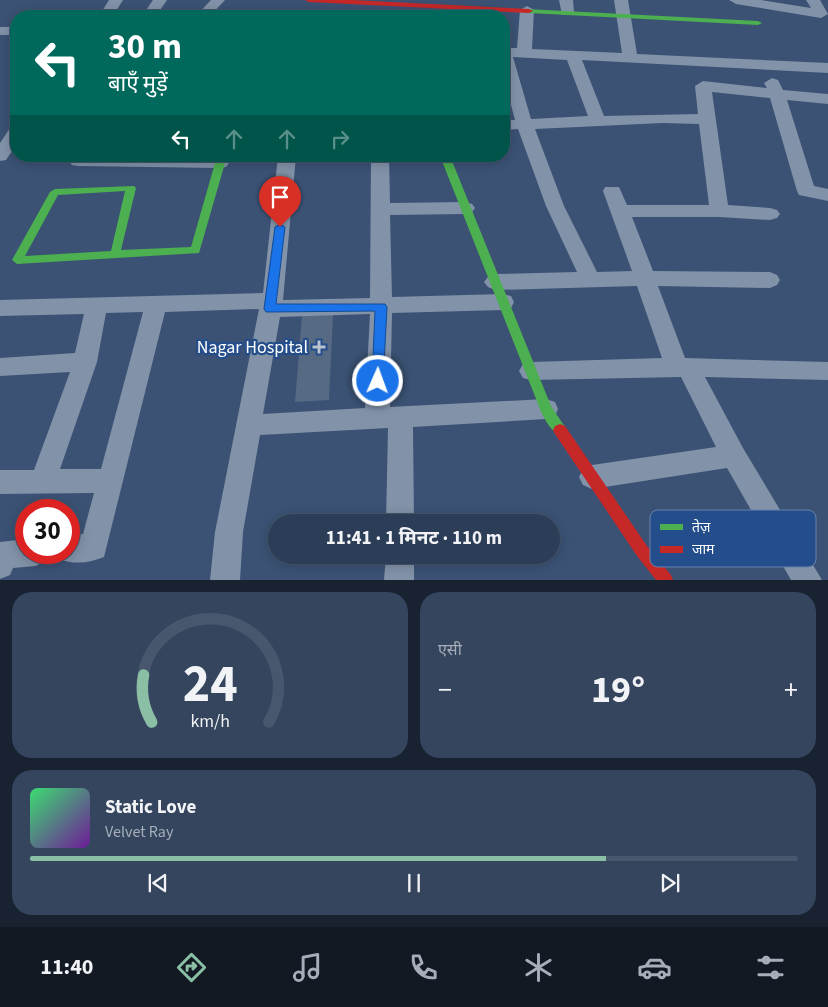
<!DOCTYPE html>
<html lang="hi">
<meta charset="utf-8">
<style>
:root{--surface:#2c3e57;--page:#34455d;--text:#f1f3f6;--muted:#a6aeba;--line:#48576d;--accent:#8abfa5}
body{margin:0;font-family:"Source Sans 3","Noto Sans Devanagari",sans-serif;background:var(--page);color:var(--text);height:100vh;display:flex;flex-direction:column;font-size:19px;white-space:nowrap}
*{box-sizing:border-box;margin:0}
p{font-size:16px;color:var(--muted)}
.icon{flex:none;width:28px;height:28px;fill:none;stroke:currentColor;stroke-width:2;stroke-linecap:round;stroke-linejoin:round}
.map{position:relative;height:580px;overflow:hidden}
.sheet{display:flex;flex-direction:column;gap:12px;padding:12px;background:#182230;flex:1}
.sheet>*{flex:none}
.top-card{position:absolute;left:10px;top:10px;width:500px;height:152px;border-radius:20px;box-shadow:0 2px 12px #0003,0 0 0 1px var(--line);background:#00695c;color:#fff;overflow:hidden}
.speed{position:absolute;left:15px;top:499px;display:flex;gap:10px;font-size:25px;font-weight:700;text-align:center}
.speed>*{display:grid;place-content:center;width:65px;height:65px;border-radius:50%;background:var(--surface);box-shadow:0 2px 12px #0003,0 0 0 1px var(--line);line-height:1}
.speed .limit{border:8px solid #d22;background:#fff;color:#111}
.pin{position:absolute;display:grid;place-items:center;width:42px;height:42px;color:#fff;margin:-51px -21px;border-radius:50% 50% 50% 0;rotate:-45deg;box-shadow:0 0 5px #0007}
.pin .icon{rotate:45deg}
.me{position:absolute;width:55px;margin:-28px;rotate:2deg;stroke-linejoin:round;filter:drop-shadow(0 0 4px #0008)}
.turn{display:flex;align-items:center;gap:18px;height:105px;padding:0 15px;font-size:22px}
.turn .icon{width:65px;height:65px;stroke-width:2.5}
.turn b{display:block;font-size:35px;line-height:42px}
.lanes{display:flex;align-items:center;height:48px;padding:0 15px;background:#0003;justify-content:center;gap:25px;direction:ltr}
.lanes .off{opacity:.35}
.big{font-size:38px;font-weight:700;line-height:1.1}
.sheet .widget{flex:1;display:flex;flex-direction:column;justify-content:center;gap:8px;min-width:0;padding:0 18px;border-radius:20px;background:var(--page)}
.sheet .dial{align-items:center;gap:0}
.dial svg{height:130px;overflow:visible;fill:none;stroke:var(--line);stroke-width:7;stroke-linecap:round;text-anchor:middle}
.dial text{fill:var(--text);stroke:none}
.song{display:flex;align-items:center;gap:15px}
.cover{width:60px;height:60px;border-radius:8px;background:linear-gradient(135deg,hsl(140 70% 55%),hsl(280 70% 35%))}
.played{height:5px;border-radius:2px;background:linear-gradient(90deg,var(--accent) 75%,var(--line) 75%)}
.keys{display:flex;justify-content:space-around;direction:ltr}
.heat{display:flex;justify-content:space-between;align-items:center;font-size:28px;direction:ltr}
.sheet .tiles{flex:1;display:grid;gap:12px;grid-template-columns:1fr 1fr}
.widget:last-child{grid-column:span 2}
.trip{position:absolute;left:268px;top:514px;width:292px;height:50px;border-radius:25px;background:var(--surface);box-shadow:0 2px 12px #0003,0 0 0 1px var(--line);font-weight:700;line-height:50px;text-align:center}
.tab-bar{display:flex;height:80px;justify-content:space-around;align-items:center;background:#121923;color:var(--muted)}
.tab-bar .icon{width:35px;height:35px}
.tab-bar .current{color:var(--accent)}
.tab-bar b{font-size:22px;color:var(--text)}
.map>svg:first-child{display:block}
.building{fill:#576a84}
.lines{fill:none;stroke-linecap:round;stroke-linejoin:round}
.street{fill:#8292a8;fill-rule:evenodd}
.fast{fill:#4caf50;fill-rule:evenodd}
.jam{fill:#c62828;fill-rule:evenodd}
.route{fill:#1a73e8;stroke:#114b97}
.poi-dot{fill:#bac2ce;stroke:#244d8b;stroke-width:2}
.labels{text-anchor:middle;stroke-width:4.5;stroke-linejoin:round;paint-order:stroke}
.poi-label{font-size:18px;fill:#fff;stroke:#244d8b;text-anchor:end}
.key{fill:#244d8b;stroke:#6682ae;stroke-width:1}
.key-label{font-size:14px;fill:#fff}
</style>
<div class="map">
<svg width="828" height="580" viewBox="0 0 828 580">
<rect width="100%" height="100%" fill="#3b5274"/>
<path class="building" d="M 333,315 L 329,400 L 295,402 L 302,316 Z"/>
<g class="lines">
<path class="street" d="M 109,0 L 123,0 L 113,16 L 99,16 Z
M 153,0 L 167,0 L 156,16 L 142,16 Z
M 211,0 L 225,0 L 210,16 L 196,16 Z
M 559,0 L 573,0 L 574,12 L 572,15 L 562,15 Z
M 614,0 L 628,0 L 637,54 L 828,63 L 828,73 L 582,60 L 604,116 L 698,114 L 695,86 L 703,81 L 767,88 L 764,83 L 772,78 L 778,80 L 783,90 L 828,94 L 828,104 L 787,100 L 814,186 L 828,189 L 828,201 L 799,195 L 797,191 L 770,98 L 712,92 L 728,205 L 770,208 L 777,210 L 780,214 L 777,218 L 770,220 L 719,217 L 632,217 L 653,271 L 770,272 L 777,275 L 780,280 L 777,285 L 770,288 L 658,286 L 685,358 L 828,362 L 828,380 L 705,377 L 743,448 L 822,580 L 791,580 L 727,468 L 592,489 L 583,485 L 579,477 L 583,469 L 592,465 L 716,447 L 681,377 L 531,380 L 523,378 L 519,371 L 523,364 L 531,362 L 662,358 L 637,286 L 495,290 L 488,287 L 484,282 L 488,277 L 495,274 L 577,272 L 546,206 L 518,129 L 504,130 L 504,120 L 515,120 L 504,79 L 504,48 L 517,48 L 520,10 L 527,6 L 534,10 L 532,49 L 622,53 ZM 513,57 L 567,60 L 588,116 L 531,119 ZM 663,123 L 699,124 L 709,205 L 627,205 L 619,187 L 605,187 L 603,191 L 632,271 L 597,272 L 564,206 L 535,129 Z
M 729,0 L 761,0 L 811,8 L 806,0 L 820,0 L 828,14 L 821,18 L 736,4 Z
M 0,27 L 16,27 L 16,35 L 0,35 Z
M 16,127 L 16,145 L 6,160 L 0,161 L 0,143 L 10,128 Z
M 75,156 L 220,158 L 226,159 L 229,163 L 226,167 L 220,168 L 78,166 L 72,165 L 69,161 Z
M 278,156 L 296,156 L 283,300 L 370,298 L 371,156 L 389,156 L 390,203 L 465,202 L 472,204 L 475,208 L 472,212 L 465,214 L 390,215 L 392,297 L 503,294 L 511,296 L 514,302 L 511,308 L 503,310 L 392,313 L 390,407 L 546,399 L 555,402 L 558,409 L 555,416 L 546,419 L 413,427 L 414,522 L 386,522 L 388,428 L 260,435 L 243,532 L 240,580 L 210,580 L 215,532 L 259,309 L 165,312 L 104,557 C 90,563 74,565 59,559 L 56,552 L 69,552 L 69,535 L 83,534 L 94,493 L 0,494 L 0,470 L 34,470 L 70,372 L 0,376 L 0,358 L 75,353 L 84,314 L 0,316 L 0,300 L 263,293 ZM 143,312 L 101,469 L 60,469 L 97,362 L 106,313 ZM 370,314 L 365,408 L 263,414 L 280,317 Z
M 26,539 L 26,552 L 49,552 L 45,562 L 35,566 L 13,568 L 10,575 L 0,579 L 0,542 Z
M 386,555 L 414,555 L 414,580 L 384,580 Z"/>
<path class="fast" d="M 526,9 L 758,21 L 762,23 L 758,25 L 529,13 L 526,13 Z
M 217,156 L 227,156 L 199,253 L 17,264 L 12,260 L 50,192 L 55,189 L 134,186 L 136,188 L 121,250 L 191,247 ZM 125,191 L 111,251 L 25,256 L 58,195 Z
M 440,156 L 450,156 L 551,406 L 567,430 L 565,434 C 553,438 544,418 540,409 Z"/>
<path class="jam" d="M 305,0 L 352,0 L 529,9 L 533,11 L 529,13 L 309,2 Z
M 560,424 L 565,426 L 647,546 L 671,575 L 673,580 L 656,580 L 637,556 L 555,434 L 553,430 L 555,426 Z"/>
</g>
<path class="route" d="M 280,224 L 285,227 L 276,304 L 385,304 L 387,307 L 383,384 L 378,386 L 372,381 L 375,311 L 266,312 L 264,309 L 275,227 Z"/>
<path class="poi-dot" d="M316.5 339.5h5v5h5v5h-5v5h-5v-5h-5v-5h5z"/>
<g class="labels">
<g class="poi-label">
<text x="308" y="353">Nagar Hospital</text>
</g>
</g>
<rect x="650" y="510" width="166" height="57" rx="8" class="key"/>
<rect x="660" y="524" width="23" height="6" fill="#4caf50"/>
<rect x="660" y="546" width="23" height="7" fill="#c62828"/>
<g class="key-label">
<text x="692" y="532">तेज़</text>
<text x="692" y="554">जाम</text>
</g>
</svg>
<div class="speed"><div class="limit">30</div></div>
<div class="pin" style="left:280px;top:227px;background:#d93025"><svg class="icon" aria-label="arrive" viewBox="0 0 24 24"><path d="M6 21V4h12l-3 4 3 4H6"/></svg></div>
<svg class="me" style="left:378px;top:381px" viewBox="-20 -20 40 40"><circle r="17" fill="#1a73e8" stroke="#fff" stroke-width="3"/><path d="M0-11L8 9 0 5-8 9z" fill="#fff"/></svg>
<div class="trip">11:41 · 1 मिनट · 110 m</div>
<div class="top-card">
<div class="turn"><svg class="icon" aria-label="left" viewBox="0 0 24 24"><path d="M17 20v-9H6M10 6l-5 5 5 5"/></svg><div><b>30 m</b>बाएँ मुड़ें</div></div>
<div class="lanes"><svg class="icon" aria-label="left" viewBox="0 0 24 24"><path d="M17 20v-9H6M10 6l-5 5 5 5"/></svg><svg class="icon off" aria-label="ahead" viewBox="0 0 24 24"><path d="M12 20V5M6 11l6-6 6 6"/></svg><svg class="icon off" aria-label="ahead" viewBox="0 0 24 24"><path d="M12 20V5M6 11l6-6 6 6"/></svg><svg class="icon off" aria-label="right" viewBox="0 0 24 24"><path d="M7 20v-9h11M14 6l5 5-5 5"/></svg></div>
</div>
</div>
<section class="sheet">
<div class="tiles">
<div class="widget dial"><svg viewBox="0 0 100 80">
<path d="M14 69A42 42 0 1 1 86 69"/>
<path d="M14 69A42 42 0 0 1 9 40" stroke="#8abfa5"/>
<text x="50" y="56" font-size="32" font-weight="700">24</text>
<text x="50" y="72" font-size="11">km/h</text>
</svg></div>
<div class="widget"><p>एसी</p>
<div class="heat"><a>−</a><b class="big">19°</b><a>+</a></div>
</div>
<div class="widget">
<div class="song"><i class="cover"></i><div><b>Static Love</b><p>Velvet Ray</p></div></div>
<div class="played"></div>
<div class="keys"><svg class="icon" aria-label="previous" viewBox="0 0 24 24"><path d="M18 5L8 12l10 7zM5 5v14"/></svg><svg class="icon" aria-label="pause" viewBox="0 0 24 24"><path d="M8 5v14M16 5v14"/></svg><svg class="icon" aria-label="next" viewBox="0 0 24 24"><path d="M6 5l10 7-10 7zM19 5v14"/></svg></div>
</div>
</div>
</section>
<nav class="tab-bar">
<b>11:40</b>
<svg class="icon current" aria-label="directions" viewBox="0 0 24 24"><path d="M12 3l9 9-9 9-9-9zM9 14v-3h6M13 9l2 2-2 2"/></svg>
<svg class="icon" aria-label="music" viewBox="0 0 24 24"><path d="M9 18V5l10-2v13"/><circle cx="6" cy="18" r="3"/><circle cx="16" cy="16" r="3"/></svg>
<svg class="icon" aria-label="phone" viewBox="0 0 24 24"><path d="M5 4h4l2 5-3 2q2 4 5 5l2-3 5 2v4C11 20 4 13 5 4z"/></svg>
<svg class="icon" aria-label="climate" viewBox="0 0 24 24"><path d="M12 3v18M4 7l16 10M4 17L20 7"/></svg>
<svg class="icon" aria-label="car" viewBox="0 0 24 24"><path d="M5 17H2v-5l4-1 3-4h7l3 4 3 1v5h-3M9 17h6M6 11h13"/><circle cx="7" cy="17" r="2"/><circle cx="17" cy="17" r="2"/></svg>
<svg class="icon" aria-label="filters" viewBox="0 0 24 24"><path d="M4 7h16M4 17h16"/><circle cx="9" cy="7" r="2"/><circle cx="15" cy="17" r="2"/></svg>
</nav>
